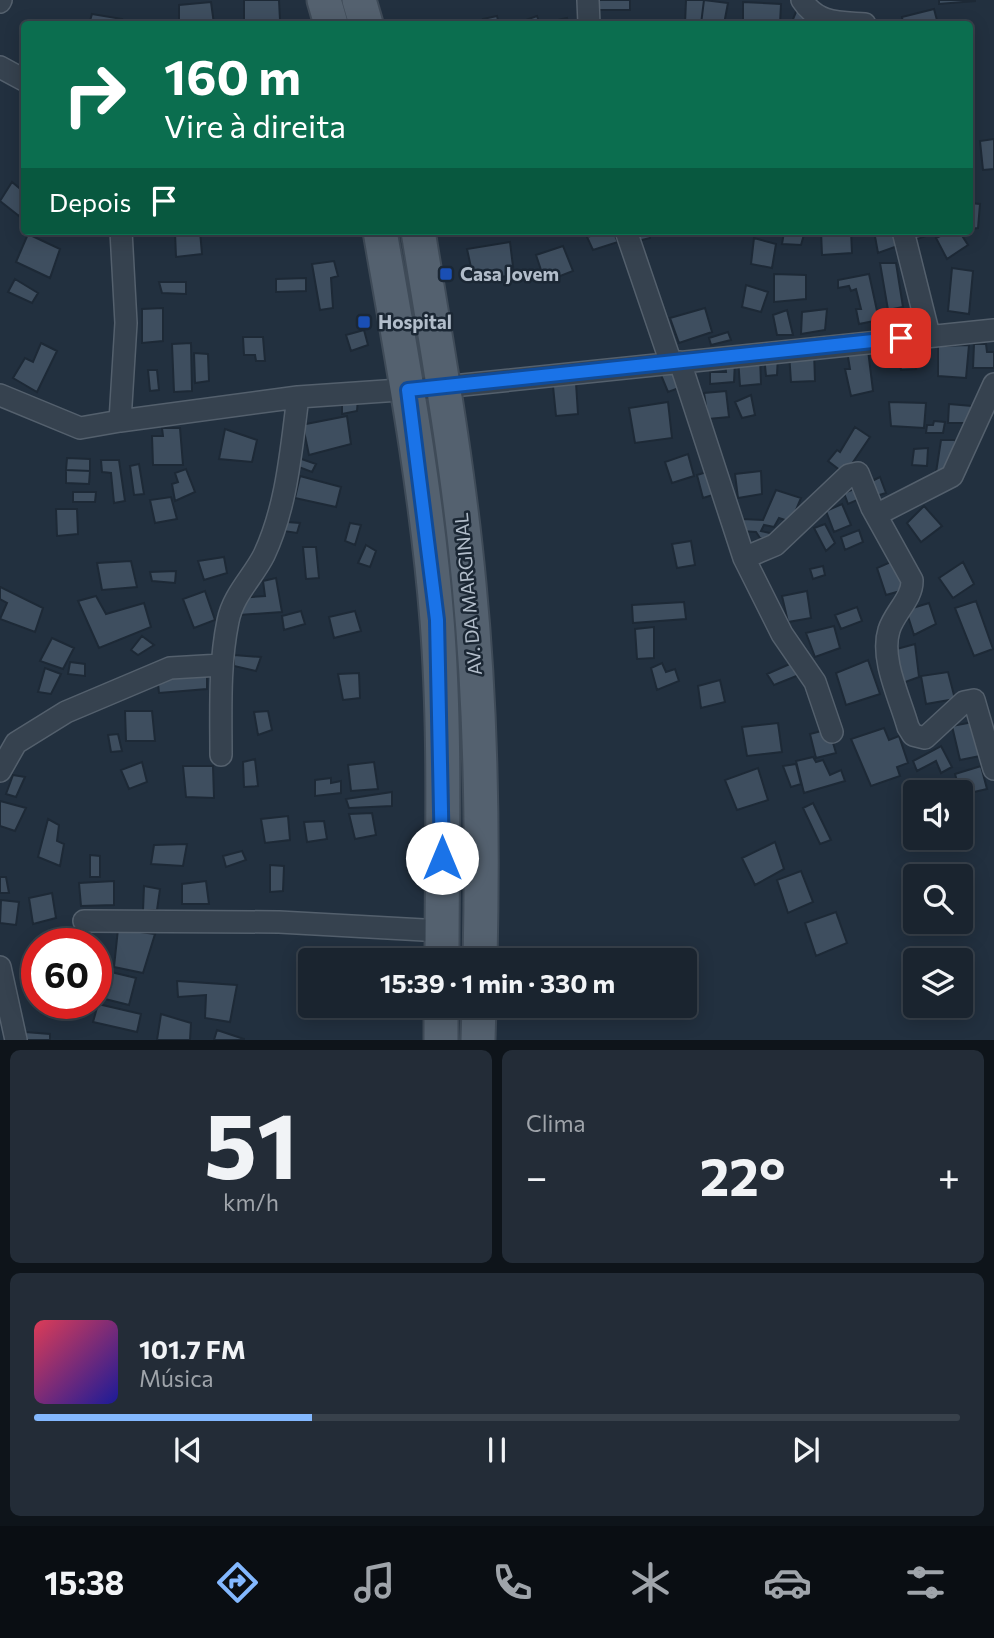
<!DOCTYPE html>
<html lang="pt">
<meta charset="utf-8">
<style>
:root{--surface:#1a242f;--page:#232c37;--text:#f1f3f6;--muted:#9fa4aa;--line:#38414b;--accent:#83b8ff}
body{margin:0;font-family:Commissioner,sans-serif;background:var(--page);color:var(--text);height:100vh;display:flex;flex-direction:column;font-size:26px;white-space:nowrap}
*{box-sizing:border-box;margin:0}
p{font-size:23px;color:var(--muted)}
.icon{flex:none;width:38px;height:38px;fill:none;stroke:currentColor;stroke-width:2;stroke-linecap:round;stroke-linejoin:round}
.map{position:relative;height:1040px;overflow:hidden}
.side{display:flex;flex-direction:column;gap:10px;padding:10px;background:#0e141a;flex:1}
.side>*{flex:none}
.hud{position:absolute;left:21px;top:21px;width:952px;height:214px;border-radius:7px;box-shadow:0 4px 18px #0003,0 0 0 2px var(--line);background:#0b6e4f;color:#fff;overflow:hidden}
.tools{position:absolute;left:903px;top:780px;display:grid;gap:14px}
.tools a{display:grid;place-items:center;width:70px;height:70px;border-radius:7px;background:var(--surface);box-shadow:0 4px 18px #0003,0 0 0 2px var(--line);font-size:35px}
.speed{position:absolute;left:21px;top:928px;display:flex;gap:14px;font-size:35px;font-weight:700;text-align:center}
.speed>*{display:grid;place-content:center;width:91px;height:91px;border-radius:50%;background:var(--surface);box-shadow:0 4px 18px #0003,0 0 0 2px var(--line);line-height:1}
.speed .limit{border:10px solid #d22;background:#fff;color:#111}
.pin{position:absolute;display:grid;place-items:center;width:60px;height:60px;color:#fff;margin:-30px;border-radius:14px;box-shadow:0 4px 10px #0006}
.me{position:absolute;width:77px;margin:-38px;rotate:0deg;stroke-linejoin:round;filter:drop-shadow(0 0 5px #0008)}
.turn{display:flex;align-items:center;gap:24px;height:147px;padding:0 28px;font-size:32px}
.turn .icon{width:91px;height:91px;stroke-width:2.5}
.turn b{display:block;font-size:49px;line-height:60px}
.then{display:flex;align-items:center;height:66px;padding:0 28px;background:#0003;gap:14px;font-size:26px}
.big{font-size:52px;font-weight:700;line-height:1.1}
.side .widget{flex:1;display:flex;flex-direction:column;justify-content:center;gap:10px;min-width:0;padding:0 24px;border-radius:10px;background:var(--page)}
.side .dial{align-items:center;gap:0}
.dial b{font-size:91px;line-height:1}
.song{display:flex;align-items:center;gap:21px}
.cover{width:84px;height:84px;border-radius:10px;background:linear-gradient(135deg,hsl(350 70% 55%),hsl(240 70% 35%))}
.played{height:7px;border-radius:4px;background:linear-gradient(90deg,var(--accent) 30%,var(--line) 30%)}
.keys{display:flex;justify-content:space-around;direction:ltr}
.heat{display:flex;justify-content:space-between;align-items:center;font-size:38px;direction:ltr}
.side .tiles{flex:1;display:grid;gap:10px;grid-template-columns:1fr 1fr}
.widget:last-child{grid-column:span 2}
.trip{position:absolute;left:298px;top:948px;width:399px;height:70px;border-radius:7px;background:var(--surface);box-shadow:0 4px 18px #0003,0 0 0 2px var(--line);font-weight:700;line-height:70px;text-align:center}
.tabs{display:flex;height:112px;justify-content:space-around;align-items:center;background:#0a0e13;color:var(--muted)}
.tabs .icon{width:49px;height:49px}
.tabs .selected{color:var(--accent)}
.tabs b{font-size:32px;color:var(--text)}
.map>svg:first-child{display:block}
.building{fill:#3e4e5f;stroke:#1d2936;stroke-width:2}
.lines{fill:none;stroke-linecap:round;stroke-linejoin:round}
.minor-casing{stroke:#54606d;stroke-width:24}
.primary-casing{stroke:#3f4b58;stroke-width:37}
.minor{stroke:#36424f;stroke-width:21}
.primary{stroke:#54616f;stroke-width:33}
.route-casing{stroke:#114b97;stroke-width:18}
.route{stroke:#1a73e8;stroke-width:12}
.transit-dot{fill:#1a4fb4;stroke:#1b2734;stroke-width:2.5}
.labels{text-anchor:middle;stroke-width:5;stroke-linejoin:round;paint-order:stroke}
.poi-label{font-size:19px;font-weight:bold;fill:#b2bdca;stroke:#1b2734;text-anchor:start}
.street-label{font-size:19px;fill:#b2bdca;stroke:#1b2734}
</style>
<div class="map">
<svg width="994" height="1040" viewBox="0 0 994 1040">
<rect width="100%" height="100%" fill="#22303f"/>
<path class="building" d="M 244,0 L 279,0 L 280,20 L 244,21 Z
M 597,0 L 630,0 L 630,10 L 597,10 Z
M 686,0 L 704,0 L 701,24 L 685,24 Z
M 704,0 L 728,3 L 724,24 L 701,24 Z
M 939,0 L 975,0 L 975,1 L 939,4 Z
M 211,2 L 214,24 L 179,24 L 179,5 Z
M 743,2 L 781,4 L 780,24 L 743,24 Z
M 798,7 L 808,13 L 803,24 L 791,24 Z
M 934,9 L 938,24 L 903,24 L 902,17 Z
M 92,14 L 122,19 L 121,24 L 89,24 Z
M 497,16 L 499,24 L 484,24 L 483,19 Z
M 537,16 L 540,24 L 567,18 L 568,24 L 521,24 L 520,22 Z
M 994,139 L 994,169 L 983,170 L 980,141 Z
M 12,182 L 24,192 L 24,209 L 19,216 L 0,201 Z
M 970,203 L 980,204 L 978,228 L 970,229 Z
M 170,231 L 200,231 L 202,254 L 176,257 L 175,232 Z
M 607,231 L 613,231 L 618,242 L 593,250 L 587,237 Z
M 635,231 L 659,231 L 650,232 L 650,238 L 638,241 Z
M 805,231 L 801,245 L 782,244 L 784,232 L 772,232 Z
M 821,231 L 851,231 L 852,253 L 822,255 Z
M 874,231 L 924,231 L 926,236 L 878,253 Z
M 950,231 L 959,231 L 968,245 L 947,259 L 936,238 Z
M 28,234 L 60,249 L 50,278 L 16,262 Z
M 754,238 L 776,244 L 772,268 L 751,264 Z
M 510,242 L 514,275 L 488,279 L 486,270 L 472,272 L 467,249 Z
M 563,246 L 573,271 L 545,282 L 536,255 Z
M 334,261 L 338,276 L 331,278 L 333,308 L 320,310 L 312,264 Z
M 880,263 L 896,263 L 903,307 L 888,310 Z
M 952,268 L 973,271 L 969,314 L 948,311 Z
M 774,274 L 806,275 L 806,299 L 774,302 Z
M 869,274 L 879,320 L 859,324 L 856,309 L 861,309 L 856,289 L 851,291 L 849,286 L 838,288 L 838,280 Z
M 306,278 L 306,291 L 276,292 L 276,279 Z
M 15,279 L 38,293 L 32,303 L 8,292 Z
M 159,282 L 186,282 L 186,294 L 162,293 Z
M 746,285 L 768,292 L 761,312 L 742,307 Z
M 163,308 L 163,341 L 142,343 L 142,309 Z
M 705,308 L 712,332 L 679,343 L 670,318 Z
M 827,309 L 825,330 L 801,334 L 802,312 Z
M 787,310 L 793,335 L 777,335 L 773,315 Z
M 364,330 L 368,345 L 351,351 L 346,335 Z
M 728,332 L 731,340 L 711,345 L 709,338 Z
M 243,337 L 263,337 L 265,361 L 256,361 L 255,355 L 244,355 Z
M 41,343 L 57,351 L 37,392 L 13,378 L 25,358 L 33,362 Z
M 191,343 L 192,391 L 174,392 L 172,344 Z
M 974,344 L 986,344 L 987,352 L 994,352 L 994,368 L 973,368 Z
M 969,345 L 966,378 L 938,376 L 938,346 Z
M 912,349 L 916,369 L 901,370 L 898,351 Z
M 868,350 L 873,391 L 851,396 L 845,369 L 850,369 L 847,351 Z
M 814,351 L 815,381 L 791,382 L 789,353 Z
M 194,353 L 208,354 L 209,381 L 195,383 Z
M 764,355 L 778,355 L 777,375 L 766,376 Z
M 760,356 L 761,384 L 740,386 L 738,358 Z
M 735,361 L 734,382 L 710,384 L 710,372 L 726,372 L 725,362 Z
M 148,370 L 157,370 L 159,390 L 150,391 Z
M 673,370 L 679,388 L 668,392 L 661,375 Z
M 576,383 L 578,414 L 556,416 L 553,386 Z
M 726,391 L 729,417 L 708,419 L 704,393 Z
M 751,395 L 755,415 L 742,418 L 735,402 Z
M 358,398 L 357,411 L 342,414 L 342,399 Z
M 668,402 L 672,438 L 635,443 L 629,408 Z
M 889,402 L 926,403 L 924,428 L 891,426 Z
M 949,404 L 972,406 L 969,423 L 948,423 Z
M 306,410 L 306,424 L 347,416 L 351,444 L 309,455 L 304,431 L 293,432 Z
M 934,421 L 945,422 L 943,433 L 926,433 L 927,425 L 933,425 Z
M 855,427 L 870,437 L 845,474 L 828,461 L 837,450 L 840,452 Z
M 162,428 L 180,428 L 183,465 L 153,465 L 152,436 L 163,436 Z
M 225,429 L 257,440 L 252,462 L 219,459 Z
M 941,440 L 956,440 L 948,473 L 935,479 Z
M 928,448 L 927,466 L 912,465 L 914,449 Z
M 688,454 L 694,476 L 672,483 L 665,462 Z
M 290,455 L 316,464 L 312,472 L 288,463 Z
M 67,458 L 90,459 L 90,471 L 66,470 Z
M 101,460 L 119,460 L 125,501 L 114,503 L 111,473 L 102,472 Z
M 139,464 L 144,494 L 134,495 L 130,466 Z
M 186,469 L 195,492 L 175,501 L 172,484 L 178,482 L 175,473 Z
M 66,470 L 90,471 L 89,484 L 66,483 Z
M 710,471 L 716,494 L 703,498 L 697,475 Z
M 761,471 L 762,494 L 738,498 L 735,474 Z
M 300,476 L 341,487 L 336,507 L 295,498 Z
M 880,477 L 886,493 L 876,496 L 868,483 Z
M 859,487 L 862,498 L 848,504 L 844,493 Z
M 776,490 L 801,498 L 791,522 L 779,518 L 774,527 L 764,525 L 761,531 L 774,534 L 769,541 L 760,538 L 756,532 L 740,531 L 742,519 L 763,520 Z
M 73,492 L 96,492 L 95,502 L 73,502 Z
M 171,497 L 177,519 L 155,523 L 150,500 Z
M 842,504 L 851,525 L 834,532 L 826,511 Z
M 924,506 L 942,526 L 921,542 L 907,523 Z
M 56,509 L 77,509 L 78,534 L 57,536 Z
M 279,513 L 290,515 L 288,522 L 300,523 L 297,533 L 277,530 Z
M 350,523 L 361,525 L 355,545 L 345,541 Z
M 825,524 L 835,543 L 826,551 L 814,528 Z
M 859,530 L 863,542 L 845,550 L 841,537 Z
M 691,541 L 695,565 L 677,568 L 672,544 Z
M 366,545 L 376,551 L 370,567 L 358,563 Z
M 303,547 L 316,547 L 319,578 L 306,579 Z
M 224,557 L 227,573 L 204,580 L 198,561 Z
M 895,560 L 904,590 L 886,595 L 877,568 Z
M 131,561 L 137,587 L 102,590 L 97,563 Z
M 963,562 L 974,584 L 953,598 L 939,578 Z
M 823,566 L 825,575 L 813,579 L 810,569 Z
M 176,571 L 175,583 L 152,581 L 150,572 Z
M 276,578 L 282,612 L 239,615 L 237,598 L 265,596 L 263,581 Z
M 0,587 L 43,608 L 35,632 L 0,619 L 7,603 L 0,599 Z
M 205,591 L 215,620 L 194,628 L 183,599 Z
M 807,591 L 811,618 L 788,622 L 782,596 Z
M 96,596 L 106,614 L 144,603 L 151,627 L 99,648 L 78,601 Z
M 976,601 L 993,649 L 974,656 L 955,608 Z
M 684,602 L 686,619 L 633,623 L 632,605 Z
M 929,603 L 936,624 L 914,635 L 906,610 Z
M 857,607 L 862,621 L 841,629 L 835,615 Z
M 301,611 L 305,624 L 284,630 L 282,616 Z
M 355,611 L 361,631 L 334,638 L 329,617 Z
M 834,626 L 840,648 L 815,657 L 806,633 Z
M 654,627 L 654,658 L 637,659 L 635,629 Z
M 142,636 L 154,645 L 138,655 L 131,650 Z
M 52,638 L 74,648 L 63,669 L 40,661 Z
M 915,644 L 919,677 L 900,684 L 893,650 Z
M 234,655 L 261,657 L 256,671 L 234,666 Z
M 868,660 L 880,694 L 846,705 L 836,673 Z
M 207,661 L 207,689 L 159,693 L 156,664 Z
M 70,662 L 85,664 L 85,676 L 68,674 Z
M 662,663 L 666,672 L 675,669 L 679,681 L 657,690 L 651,668 Z
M 792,663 L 799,675 L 774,685 L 767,674 Z
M 45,668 L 61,674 L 51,694 L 38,692 Z
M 948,672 L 955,699 L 926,704 L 921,676 Z
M 359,673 L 360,698 L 343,700 L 338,674 Z
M 720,680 L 725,702 L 701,708 L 698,686 Z
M 125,711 L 152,711 L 155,741 L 126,741 Z
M 268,711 L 272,730 L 258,735 L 254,712 Z
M 973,722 L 980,756 L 960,760 L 952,726 Z
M 778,723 L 782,752 L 747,756 L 742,727 Z
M 884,728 L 889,740 L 899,736 L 908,763 L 897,767 L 900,776 L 871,786 L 851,739 Z
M 829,729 L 836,753 L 816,758 L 810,734 Z
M 118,734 L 122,751 L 111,752 L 108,735 Z
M 941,746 L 952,767 L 941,773 L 936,761 L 917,771 L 913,761 Z
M 813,757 L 816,762 L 823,760 L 830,775 L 841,770 L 845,781 L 804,793 L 796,761 Z
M 255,759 L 258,786 L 244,787 L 243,762 Z
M 142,762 L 147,782 L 129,789 L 121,770 Z
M 374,762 L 378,789 L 351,791 L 348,765 Z
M 796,764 L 801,784 L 791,787 L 783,766 Z
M 183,766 L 213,766 L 214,798 L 186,797 Z
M 981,766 L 987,789 L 961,795 L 955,774 Z
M 758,768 L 768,800 L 737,810 L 725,780 Z
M 13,775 L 25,777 L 16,797 L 6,794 Z
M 331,778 L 331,783 L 341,781 L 341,793 L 315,796 L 315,780 Z
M 392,792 L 392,806 L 349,808 L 346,799 Z
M 0,801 L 26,808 L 15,831 L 0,826 Z
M 813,803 L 831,840 L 820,844 L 803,808 Z
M 372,813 L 376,835 L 355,839 L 349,814 Z
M 288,816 L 290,840 L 265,843 L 261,819 Z
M 48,819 L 59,825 L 57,841 L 64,844 L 60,866 L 38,857 Z
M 324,821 L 327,839 L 307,842 L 304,822 Z
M 775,842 L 784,869 L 755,885 L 742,858 Z
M 187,844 L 183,866 L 151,864 L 154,845 Z
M 242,851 L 246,860 L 226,867 L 223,856 Z
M 90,855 L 100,856 L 100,877 L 90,877 Z
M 270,865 L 284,866 L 283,891 L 270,892 Z
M 801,871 L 813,902 L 788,913 L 777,880 Z
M 0,877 L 6,877 L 9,893 L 0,893 Z
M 114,881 L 114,905 L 81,906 L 79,883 Z
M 206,881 L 209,904 L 182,904 L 182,884 Z
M 144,886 L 160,889 L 157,910 L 143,911 Z
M 52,893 L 56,918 L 33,924 L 29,898 Z
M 1,900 L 19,902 L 16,925 L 0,923 Z
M 836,912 L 847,943 L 816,956 L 805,923 Z
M 118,929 L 155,934 L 143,973 L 114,967 Z
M 111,972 L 136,978 L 129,1005 L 105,999 Z
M 177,981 L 237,985 L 230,1022 L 205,1018 L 206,995 L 178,997 Z
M 98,1004 L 141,1014 L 137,1032 L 93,1022 Z
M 161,1014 L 191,1023 L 190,1040 L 157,1040 Z
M 217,1030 L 244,1039 L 244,1040 L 214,1040 Z
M 25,1032 L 50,1034 L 50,1040 L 25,1040 Z"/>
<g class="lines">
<defs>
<path id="minor" d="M 588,0 L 589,24
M 802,0 C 817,24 839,22 865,24
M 0,2 L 1,0
M 0,67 L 24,80
M 626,231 L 671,363
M 903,231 L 929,335
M 680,362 L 744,558 L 782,634 L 815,682 L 832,732
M 0,395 L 80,428 L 120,421 L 298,397 L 443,387 L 994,330
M 120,421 L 126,323 L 121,231
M 876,515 L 952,476 L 994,384
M 744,558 L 775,545 L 849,475 L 858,473 L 872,508 L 912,580 C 913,598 894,613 889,630 C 880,659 900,698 908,727 L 913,735 L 925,738 L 964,702 L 974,700 L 994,769
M 221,755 C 221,710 219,665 228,621 C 233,595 253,577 264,555 C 287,506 291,450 298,397
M 0,771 L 16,743 L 66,712 L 170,668 L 221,665
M 84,921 L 279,922 L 442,931
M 0,967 L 16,1040"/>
<path id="primary" d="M 324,0 L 331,24
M 359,0 L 366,24
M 380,231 C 402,358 427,492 437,620 C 446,733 442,848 442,961
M 418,231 C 437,348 458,465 469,584 C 481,708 483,835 480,961
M 441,1040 L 441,1006
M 478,1040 L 479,1006"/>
</defs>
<use href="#minor" class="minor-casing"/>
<use href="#primary" class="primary-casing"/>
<use href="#minor" class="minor"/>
<use href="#primary" class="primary"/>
</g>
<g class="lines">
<defs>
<path id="route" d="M 442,858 L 437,620 L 408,390 L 901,338"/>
</defs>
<use href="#route" class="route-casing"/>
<use href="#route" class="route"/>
</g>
<g class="transit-dot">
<rect x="439" y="267" width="14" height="14" rx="3.5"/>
<rect x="357" y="315" width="14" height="14" rx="3.5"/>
</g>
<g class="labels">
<g class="poi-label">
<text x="460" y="281">Casa Jovem</text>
<text x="378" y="329">Hospital</text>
</g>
<g class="street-label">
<text transform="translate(468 594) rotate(-95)" y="7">AV. DA MARGINAL</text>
</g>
</g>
</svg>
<div class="tools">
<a><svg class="icon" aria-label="sound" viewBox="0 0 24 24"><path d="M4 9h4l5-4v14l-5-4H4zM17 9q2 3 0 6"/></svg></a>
<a><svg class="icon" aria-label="search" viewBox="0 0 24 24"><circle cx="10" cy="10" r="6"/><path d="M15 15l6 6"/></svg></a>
<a><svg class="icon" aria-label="layers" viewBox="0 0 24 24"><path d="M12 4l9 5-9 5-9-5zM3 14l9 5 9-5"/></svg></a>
</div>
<div class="speed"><div class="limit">60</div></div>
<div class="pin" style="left:901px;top:338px;background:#d93025"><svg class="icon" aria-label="arrive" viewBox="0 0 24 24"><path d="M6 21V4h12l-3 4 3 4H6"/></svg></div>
<svg class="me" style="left:442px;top:858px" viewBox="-20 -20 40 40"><circle r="19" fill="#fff"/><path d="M0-13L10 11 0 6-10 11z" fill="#1a73e8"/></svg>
<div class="trip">15:39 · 1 min · 330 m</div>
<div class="hud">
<div class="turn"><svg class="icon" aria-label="right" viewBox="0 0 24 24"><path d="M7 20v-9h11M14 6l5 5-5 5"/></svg><div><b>160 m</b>Vire à direita</div></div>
<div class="then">Depois<svg class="icon" aria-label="arrive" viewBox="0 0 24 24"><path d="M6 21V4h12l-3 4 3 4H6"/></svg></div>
</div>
</div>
<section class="side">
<div class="tiles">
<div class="widget dial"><b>51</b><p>km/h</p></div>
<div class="widget"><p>Clima</p>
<div class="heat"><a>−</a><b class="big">22°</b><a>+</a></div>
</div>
<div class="widget">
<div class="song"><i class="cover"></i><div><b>101.7 FM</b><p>Música</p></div></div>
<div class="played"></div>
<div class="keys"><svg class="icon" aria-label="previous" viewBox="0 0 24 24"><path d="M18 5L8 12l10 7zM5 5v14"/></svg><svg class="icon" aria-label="pause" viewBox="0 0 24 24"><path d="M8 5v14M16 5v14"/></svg><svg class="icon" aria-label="next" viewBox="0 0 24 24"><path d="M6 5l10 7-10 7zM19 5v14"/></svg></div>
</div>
</div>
</section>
<nav class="tabs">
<b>15:38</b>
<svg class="icon selected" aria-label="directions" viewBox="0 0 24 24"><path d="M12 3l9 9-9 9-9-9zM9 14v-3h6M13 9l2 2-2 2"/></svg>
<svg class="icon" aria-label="music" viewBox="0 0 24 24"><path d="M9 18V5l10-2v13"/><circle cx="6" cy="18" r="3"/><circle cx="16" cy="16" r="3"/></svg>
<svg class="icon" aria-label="phone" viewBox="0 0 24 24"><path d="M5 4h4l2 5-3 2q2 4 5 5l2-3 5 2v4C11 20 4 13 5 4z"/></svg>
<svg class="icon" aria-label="climate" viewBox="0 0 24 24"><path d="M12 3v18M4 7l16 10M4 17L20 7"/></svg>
<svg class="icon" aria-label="car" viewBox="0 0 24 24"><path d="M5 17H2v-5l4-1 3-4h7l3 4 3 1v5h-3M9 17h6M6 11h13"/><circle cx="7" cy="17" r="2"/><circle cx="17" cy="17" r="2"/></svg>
<svg class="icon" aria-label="filters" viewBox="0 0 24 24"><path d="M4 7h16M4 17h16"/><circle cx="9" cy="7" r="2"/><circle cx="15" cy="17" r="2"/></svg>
</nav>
